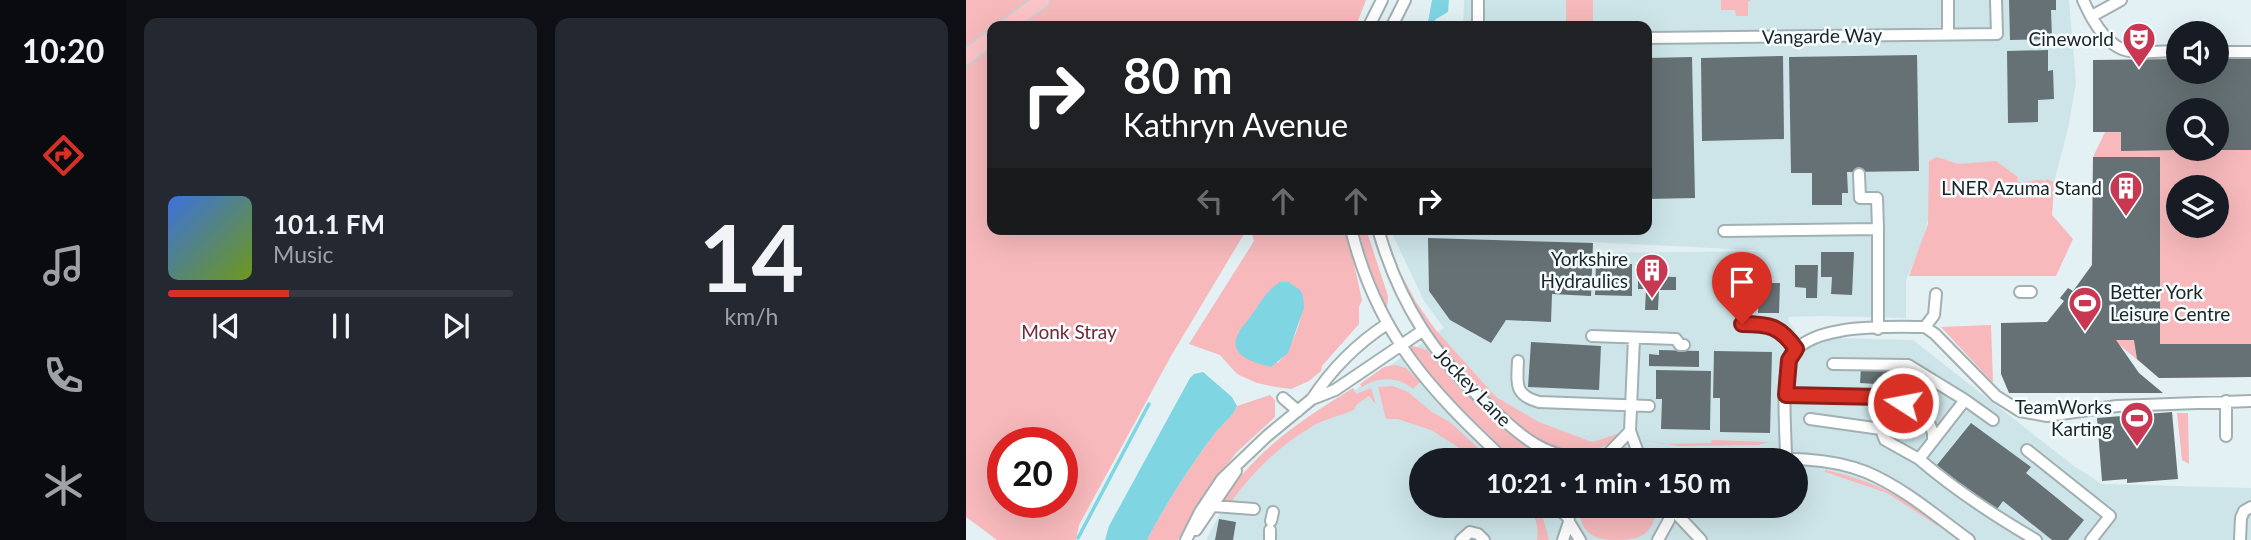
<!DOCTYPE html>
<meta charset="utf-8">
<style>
:root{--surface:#171b24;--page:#242831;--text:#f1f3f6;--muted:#9ea1a6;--line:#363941;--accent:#d93025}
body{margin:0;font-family:Lato,sans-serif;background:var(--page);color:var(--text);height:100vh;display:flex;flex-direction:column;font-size:26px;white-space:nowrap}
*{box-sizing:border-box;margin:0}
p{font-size:23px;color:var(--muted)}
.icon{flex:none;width:38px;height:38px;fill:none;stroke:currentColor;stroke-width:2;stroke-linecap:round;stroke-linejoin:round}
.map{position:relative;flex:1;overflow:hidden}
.panel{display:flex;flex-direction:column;gap:18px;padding:18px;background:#0d0f14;width:840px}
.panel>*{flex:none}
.guide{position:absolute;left:21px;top:21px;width:665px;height:214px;border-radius:14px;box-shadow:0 7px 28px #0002;background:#202124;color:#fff;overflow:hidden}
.fabs{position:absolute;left:1200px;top:21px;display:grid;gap:14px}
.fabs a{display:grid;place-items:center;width:63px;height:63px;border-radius:50%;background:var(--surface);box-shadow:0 7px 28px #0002;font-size:35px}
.speed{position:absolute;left:21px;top:427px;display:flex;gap:14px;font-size:35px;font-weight:700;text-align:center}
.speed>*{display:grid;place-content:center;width:91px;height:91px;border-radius:50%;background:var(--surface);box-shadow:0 7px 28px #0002;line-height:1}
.speed .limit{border:10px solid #d22;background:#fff;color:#111}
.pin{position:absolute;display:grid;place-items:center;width:60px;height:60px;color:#fff;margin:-72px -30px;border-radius:50% 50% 50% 0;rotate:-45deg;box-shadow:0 0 7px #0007}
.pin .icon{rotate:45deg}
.me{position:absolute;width:77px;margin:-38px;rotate:281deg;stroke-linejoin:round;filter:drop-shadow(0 0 5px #0008)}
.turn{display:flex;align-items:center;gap:24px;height:147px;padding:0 21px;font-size:32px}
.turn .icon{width:91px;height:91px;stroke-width:2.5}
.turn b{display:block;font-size:49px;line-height:60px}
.lanes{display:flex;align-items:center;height:66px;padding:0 21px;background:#0003;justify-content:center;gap:35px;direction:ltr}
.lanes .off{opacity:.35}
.panel .tile{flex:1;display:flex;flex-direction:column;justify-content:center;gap:10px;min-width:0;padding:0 24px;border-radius:14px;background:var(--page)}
.panel .dial{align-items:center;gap:0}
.dial b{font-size:91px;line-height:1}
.song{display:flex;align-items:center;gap:21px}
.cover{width:84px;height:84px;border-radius:10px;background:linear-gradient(135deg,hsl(220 70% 55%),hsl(80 70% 35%))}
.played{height:7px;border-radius:4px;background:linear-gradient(90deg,var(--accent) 35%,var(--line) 35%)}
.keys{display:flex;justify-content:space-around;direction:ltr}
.panel .tiles{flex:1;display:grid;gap:18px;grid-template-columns:repeat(2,1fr)}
.trip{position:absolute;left:443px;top:448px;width:399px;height:70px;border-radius:35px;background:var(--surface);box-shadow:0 7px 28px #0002;font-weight:700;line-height:70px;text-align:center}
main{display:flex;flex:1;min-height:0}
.dock{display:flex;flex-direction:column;width:126px;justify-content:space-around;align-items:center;background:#090b0e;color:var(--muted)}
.dock .icon{width:49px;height:49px}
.dock .active{color:var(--accent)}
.dock b{font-size:32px;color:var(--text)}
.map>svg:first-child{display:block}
.built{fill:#cde5e9;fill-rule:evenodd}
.green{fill:#f7b9bc;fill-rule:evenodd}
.water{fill:#80d5e3}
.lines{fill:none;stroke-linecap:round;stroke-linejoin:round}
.stream{stroke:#80d5e3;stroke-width:3.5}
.building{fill:#657174}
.minor-casing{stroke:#a2b0b2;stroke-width:14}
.major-casing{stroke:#cdcecf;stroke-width:18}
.minor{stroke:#fff;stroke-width:10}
.major{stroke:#fbc4c8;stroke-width:14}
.route-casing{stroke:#8d1f18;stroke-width:18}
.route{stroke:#d93025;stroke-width:12}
.labels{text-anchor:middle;stroke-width:5;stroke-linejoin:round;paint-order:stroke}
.street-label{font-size:19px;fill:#1d2223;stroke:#f5fdff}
.poi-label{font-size:19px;fill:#1d2223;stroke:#f5fdff;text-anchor:end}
.park-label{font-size:19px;fill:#792734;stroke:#f5fdff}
</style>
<main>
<nav class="dock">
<b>10:20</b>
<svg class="icon active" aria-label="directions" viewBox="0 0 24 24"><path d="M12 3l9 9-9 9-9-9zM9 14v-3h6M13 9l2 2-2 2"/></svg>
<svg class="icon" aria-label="music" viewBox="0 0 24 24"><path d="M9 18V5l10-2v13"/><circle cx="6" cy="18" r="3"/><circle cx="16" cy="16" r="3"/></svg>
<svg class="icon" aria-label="phone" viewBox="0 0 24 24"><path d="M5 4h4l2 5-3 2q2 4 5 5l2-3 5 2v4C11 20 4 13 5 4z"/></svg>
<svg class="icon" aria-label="climate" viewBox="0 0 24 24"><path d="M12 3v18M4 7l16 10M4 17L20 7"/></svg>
</nav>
<section class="panel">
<div class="tiles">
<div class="tile">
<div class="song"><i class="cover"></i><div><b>101.1 FM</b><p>Music</p></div></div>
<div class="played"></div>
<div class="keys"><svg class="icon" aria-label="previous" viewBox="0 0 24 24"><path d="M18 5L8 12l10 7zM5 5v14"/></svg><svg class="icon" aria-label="pause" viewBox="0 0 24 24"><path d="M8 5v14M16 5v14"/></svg><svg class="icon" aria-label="next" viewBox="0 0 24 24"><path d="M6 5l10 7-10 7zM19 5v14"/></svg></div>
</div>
<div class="tile dial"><b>14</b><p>km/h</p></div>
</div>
</section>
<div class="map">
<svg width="1285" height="540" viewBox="0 0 1285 540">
<rect width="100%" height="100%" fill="#e3f1f4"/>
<path class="built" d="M 498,0 L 1103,0 L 1110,83 L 1102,129 L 1088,182 L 1086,215 L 964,212 L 956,244 L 940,280 L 940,318 L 854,316 L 823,317 L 822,320 L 833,337 L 947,340 L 1108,466 L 1136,484 L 1285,488 L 1285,540 L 240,540 L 264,495 L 330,431 L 478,328 L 458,301 L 424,229 L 681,229 L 681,26 L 497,26 ZM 625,243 L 626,242 L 805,251 L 626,253 ZM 455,460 L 830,460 L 830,506 L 455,506 Z"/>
<path class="green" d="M 0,0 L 400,0 L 390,26 L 26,26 L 26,229 L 281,229 L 205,356 L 113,525 L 110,540 L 31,540 L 0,517 ZM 37,443 L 96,443 L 96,502 L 37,502 Z
M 600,0 L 627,0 L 627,21 L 600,22 Z
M 755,0 L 785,0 L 782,2 L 782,16 L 770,16 L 769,10 L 755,10 Z
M 1139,132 L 1213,133 L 1213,149 L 1251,149 L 1285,133 L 1285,377 L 1193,378 L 1125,321 L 1127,157 ZM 1213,187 L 1251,187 L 1251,226 L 1213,226 Z
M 971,157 L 992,164 L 1030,161 L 1052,177 L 1051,181 C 1060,185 1070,177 1079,181 L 1081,179 L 1088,182 L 1086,215 L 1107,239 L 1090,276 L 943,276 L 962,224 L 963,161 Z
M 285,229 L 380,229 L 396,300 L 393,307 L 393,324 L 356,366 L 355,371 L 343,381 L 325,389 L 310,387 L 291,383 L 271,374 L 254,355 L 223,344 L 288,241 ZM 323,282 C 327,285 332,288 335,294 C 342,312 325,349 312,363 L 272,333 L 286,316 Z
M 392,229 L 400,229 L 422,296 L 421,311 L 405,275 Z
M 418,229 L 434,272 L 450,302 L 469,329 L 530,397 L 573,422 L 626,442 L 655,433 C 637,454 607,457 582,445 C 548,428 493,372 470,340 C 446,308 427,268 418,229 Z
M 1025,325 L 1027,383 L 975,327 Z
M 443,345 L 461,350 L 493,387 L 536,428 L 562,448 L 585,460 L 549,460 L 474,388 L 440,346 Z
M 429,365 L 440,368 L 454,382 L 447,389 C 431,376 412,377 396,387 L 394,384 L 418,367 Z
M 427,386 L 442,392 L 466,412 L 484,422 L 525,460 L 512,460 L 465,430 L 432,419 L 420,419 L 412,387 Z
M 387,388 L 390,394 L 405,388 L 410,404 L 403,396 L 390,405 L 388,410 C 373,416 355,420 342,429 C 312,447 285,474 265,502 L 256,501 C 292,448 334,421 387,388 Z
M 304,395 L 309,400 L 309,417 L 271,452 L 240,491 L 212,540 L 181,540 C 199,505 226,463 250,432 C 258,422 266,418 271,406 Z
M 1211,413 L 1222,413 L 1223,464 L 1216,460 Z
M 677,440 L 698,444 L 745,443 L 746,440 L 803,442 L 792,445 L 714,446 Z
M 859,470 C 906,480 935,496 974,524 L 972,526 L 921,493 L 859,472 Z
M 561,506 L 574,507 L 583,540 L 571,540 C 573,528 570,515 561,506 Z
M 612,506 L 692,506 C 686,533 678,540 651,540 C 625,540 615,532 612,506 Z"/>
<path class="water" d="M 466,0 L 483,0 L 482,12 L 470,19 L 466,24 L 462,22 Z
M 314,282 L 323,282 L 334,290 L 337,296 L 338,308 L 322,353 L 305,367 C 289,363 261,356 272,334 C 275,327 281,322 285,316 C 295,302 300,291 314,282 Z
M 237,372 L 266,397 L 271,406 C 266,418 258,422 250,432 C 226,463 199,505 181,540 L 139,540 L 143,526 L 224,378 L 228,374 Z"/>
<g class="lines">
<path class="stream" d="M 112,538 L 183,404"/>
</g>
<path class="building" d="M 1043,0 L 1090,0 L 1090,10 L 1085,10 L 1086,39 L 1044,40 Z
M 1082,50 L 1082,71 L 1087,70 L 1088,99 L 1072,100 L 1072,122 L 1042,123 L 1041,51 Z
M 951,55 L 953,171 L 881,172 L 882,193 L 876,193 L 876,205 L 846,205 L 846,173 L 825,173 L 823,57 Z
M 817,56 L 818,139 L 736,141 L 735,58 Z
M 726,57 L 729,198 L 681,199 L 681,58 Z
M 1213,59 L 1213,72 L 1251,72 L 1251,59 L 1285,59 L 1285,150 L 1251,150 L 1251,110 L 1213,110 L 1213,150 L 1155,151 L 1155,132 L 1127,132 L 1127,60 Z
M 1127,157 L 1194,157 L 1194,344 L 1285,344 L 1285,377 L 1193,378 L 1171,359 L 1168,340 L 1150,340 L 1173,373 L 1197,393 L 1043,393 L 1035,374 L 1035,323 L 1081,322 L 1098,301 L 1094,298 L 1102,288 L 1107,291 L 1126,265 Z
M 462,238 L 627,243 L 625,296 L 586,294 L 585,322 L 540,320 L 525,343 L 484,320 L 463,291 Z
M 855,252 L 888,252 L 886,295 L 865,294 L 866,277 L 855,277 Z
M 630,264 L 666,264 L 666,296 L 629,295 Z
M 829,265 L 852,265 L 851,298 L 840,298 L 840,288 L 829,287 Z
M 672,276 L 710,277 L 710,290 L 693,290 L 692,310 L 679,310 L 680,289 L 672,289 Z
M 793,283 L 814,283 L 813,313 L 792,313 Z
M 565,342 L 635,346 L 633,390 L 562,387 Z
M 693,350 L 733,351 L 733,367 L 683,366 L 683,354 L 693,355 Z
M 748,351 L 806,352 L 804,433 L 754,432 L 754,398 L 747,398 Z
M 895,368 L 942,371 L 942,386 L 894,383 Z
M 690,370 L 745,371 L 744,430 L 695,429 L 696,399 L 690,399 Z
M 1206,412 L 1212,479 L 1161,483 L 1161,479 L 1136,481 L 1131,418 Z
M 1005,423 L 1065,467 L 1060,473 L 1118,520 L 1102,540 L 1086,540 L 1037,501 L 1029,512 L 971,465 Z
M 253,519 L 270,522 L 267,540 L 249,540 Z"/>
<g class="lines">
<defs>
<path id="minor" d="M 982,0 L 982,35
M 1117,0 C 1124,16 1138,42 1156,49 C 1172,55 1196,51 1213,51
M 1126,16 L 1155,0
M 403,26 L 416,0
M 426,26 L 439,0
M 512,26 L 512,0
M 1237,33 L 1237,30
M 681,38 L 1031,34 L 1030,0
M 1251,52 L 1285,52
M 893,174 L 894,198 L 911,198 L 912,229
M 385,229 C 411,334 463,389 539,460
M 412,229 C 433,303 468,357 525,408 C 558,439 579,458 626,460
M 758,231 L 912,229 L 912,329
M 1054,292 L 1065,292
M 776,324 C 804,324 814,326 830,349
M 959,327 L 968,315 L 970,294
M 626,336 L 710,339 L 714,345 L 718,345
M 668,338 L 664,431 L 674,458
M 552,361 C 551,384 548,395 573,402 L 683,406
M 867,364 L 942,365 L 999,400
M 820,395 L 915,397 L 937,403 L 964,425 L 967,433 L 967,441 L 953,459 C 990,491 1029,516 1070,540
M 317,398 L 332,411
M 346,399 C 365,370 392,343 421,324
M 1260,401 L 1260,436
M 844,419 L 915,429 L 919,440 L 953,459
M 967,441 L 999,400 L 1027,420
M 1061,450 L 1144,516 L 1125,540
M 642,454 L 664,431
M 678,459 L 724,458 L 740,460
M 820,459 C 820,434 815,383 823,361 C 837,322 925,327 959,327 L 969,334 L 1030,396 L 1054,411 L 1081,416 L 1151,406 L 1285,401
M 626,460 C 644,453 658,452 677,459
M 756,460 C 802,459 856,454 900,472 C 938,488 970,516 1003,540
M 247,506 L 288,509
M 588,506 L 602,517
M 601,506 L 603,522 L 614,540
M 705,508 L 735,540
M 305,521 L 307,512
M 230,530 L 270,471
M 304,530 L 304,540
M 220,540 L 234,512 L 256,479 L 301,436 L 346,399 L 369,390 L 456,331
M 495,540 L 504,532 L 512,534 L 518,540
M 597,540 L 603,522
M 692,540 L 703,520 L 705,506
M 1274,540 L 1275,518 L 1278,511 L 1285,507"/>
<path id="major" d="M 41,26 L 76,0
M 0,57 L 26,37"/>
</defs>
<use href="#minor" class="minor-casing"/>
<use href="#major" class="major-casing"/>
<use href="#minor" class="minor"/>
<use href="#major" class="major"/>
</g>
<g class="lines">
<defs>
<path id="route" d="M 776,324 C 804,324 814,326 830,349 L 823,360 L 820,395 L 915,397 L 937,403"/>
</defs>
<use href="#route" class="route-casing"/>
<use href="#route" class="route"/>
</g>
<defs>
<symbol id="theatre-pin" viewBox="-11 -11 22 30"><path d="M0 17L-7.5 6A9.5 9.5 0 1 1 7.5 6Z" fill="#c83852" stroke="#f5fdff"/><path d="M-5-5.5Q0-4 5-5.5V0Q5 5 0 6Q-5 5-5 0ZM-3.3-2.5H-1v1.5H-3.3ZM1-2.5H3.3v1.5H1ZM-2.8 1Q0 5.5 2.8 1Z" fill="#fff"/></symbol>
<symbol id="building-pin" viewBox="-11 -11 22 30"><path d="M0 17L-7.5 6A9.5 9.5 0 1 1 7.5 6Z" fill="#c83852" stroke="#f5fdff"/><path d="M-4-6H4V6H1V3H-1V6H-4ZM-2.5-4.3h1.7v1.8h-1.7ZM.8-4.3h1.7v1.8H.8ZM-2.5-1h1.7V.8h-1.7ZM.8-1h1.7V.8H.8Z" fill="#fff"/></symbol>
<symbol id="stadium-pin" viewBox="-11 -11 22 30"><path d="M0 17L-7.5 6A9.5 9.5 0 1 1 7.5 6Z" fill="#c83852" stroke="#f5fdff"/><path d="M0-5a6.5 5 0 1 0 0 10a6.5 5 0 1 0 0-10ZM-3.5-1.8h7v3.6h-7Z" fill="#fff"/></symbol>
</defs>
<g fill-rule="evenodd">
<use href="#theatre-pin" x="1154" y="20" width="38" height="52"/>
<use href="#building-pin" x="1141" y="169" width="38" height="52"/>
<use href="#building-pin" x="667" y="251" width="38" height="52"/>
<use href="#stadium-pin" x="1100" y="284" width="38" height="52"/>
<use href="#stadium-pin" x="1152" y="399" width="38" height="52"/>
</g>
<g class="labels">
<g class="street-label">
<text transform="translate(856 36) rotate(-1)" y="7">Vangarde Way</text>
<text transform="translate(507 387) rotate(46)" y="7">Jockey Lane</text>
</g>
<g class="poi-label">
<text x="1148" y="46">Cineworld</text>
<text x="1136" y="195">LNER Azuma Stand</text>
<text x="662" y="266">Yorkshire<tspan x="662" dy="22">Hydraulics</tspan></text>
<text x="1144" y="299" text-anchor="start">Better York<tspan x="1144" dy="22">Leisure Centre</tspan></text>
<text x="1146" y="414">TeamWorks<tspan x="1146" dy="22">Karting</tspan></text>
</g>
<g class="park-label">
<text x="103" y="339">Monk Stray</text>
</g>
</g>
</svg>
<div class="fabs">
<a><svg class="icon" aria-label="sound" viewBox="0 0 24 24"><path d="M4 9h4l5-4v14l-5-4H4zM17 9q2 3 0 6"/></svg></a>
<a><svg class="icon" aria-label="search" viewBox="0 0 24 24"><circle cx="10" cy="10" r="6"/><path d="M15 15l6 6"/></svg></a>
<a><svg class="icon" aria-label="layers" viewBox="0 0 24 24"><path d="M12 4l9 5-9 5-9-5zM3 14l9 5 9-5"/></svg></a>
</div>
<div class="speed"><div class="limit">20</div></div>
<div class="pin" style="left:776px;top:324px;background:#d93025"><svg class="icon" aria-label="arrive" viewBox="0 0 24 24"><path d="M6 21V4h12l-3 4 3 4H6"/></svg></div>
<svg class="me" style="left:937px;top:403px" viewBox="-20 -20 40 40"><circle r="17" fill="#d93025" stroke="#fff" stroke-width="3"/><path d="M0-11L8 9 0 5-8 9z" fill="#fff"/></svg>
<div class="trip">10:21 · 1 min · 150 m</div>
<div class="guide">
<div class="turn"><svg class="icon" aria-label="right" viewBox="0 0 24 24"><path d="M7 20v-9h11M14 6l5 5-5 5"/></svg><div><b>80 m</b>Kathryn Avenue</div></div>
<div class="lanes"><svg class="icon off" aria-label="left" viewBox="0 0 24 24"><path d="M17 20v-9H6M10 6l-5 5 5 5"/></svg><svg class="icon off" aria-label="ahead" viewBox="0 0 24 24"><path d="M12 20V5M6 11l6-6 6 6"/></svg><svg class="icon off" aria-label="ahead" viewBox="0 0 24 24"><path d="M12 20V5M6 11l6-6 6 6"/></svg><svg class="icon" aria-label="right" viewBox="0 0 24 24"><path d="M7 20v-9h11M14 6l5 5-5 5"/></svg></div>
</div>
</div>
</main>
